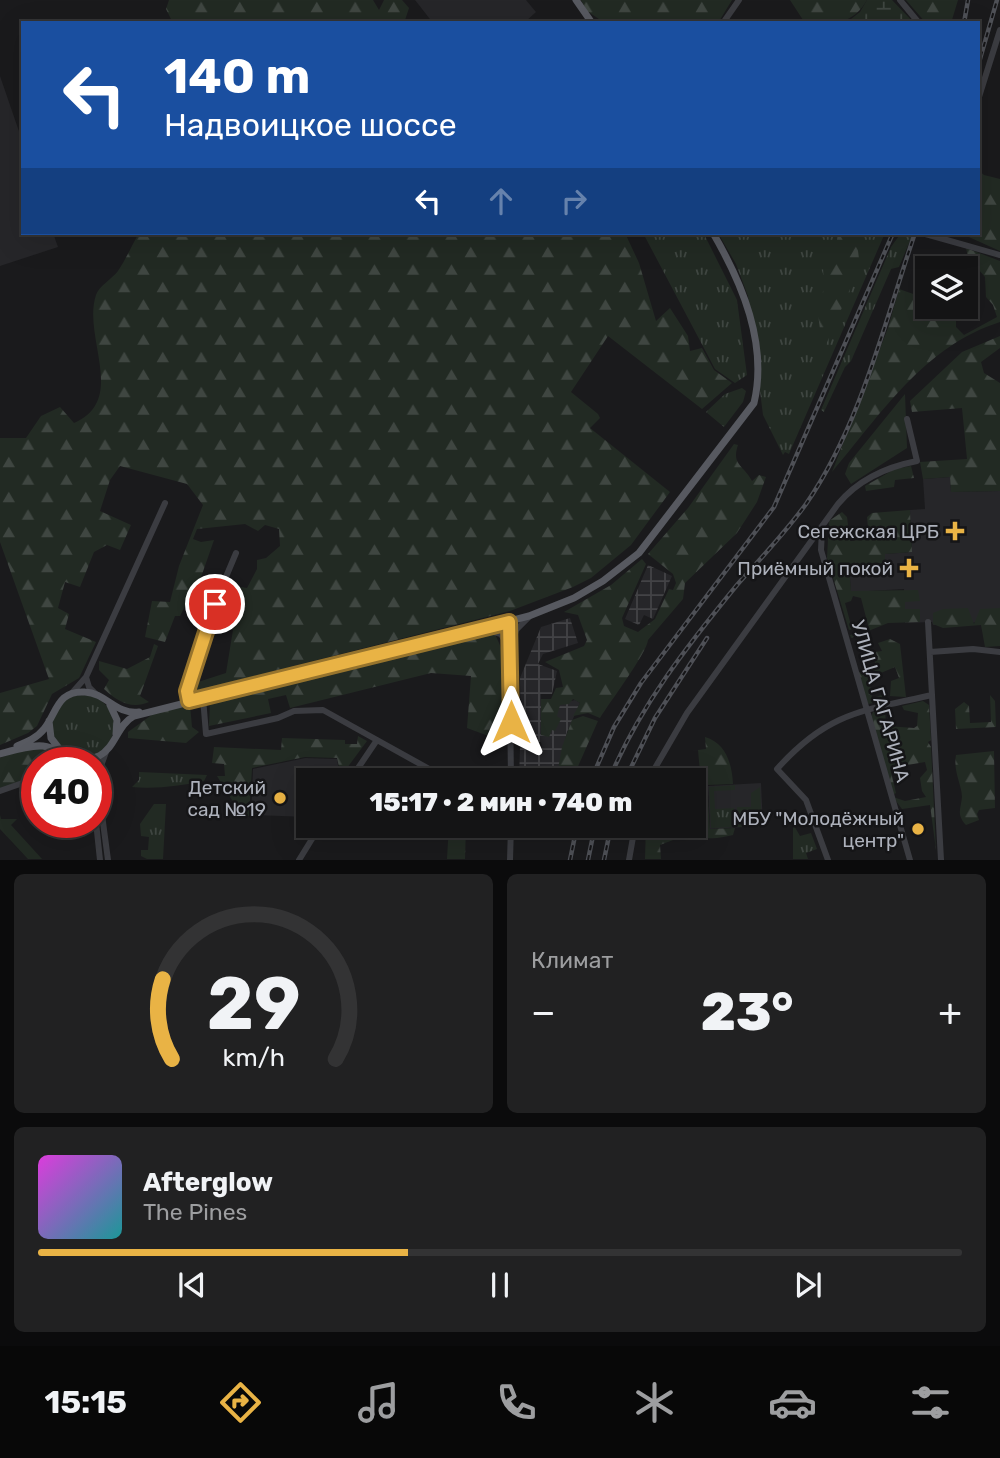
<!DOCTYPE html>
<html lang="ru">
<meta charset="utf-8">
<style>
:root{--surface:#141415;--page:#212122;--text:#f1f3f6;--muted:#9d9ea0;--line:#333334;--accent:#e9b345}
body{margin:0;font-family:Rubik,sans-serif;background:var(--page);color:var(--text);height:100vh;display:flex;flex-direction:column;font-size:26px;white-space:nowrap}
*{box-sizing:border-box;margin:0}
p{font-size:23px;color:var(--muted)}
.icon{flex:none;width:38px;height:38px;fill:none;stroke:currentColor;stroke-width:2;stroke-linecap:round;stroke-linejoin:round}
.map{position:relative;height:860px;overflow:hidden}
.sheet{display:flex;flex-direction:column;gap:14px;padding:14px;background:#0b0b0c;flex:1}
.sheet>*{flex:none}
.hud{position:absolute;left:21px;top:21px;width:959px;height:214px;border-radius:0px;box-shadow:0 7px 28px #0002,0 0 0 2px var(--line);background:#1a4fa0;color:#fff;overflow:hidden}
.fabs{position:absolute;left:915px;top:256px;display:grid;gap:14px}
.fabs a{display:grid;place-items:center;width:63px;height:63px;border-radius:0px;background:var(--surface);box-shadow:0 7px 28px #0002,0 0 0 2px var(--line);font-size:35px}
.speed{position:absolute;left:21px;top:747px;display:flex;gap:14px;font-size:35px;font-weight:700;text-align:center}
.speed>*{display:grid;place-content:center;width:91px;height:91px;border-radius:50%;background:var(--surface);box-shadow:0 7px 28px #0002,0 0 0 2px var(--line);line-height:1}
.speed .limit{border:10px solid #d22;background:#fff;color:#111}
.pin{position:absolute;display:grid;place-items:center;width:60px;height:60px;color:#fff;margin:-30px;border:4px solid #fff;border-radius:50%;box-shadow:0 2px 7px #0007}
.me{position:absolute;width:77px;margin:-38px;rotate:0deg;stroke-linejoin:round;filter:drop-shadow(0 0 5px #0008)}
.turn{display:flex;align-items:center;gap:24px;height:147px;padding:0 28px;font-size:32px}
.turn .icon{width:91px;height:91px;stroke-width:2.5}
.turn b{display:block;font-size:49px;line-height:60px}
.lanes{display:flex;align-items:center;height:66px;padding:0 28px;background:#0003;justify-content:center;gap:35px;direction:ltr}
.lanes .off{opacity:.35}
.big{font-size:52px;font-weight:800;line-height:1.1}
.sheet .card{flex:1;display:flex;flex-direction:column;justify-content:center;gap:10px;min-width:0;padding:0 24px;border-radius:10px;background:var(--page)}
.sheet .dial{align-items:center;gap:0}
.dial svg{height:182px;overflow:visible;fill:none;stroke:var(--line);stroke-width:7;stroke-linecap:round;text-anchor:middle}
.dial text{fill:var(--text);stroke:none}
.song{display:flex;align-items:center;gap:21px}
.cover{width:84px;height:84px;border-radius:10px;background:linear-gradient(135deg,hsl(300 70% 55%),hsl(180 70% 35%))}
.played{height:7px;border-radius:4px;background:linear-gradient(90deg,var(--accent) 40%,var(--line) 40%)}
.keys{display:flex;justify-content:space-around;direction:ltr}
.heat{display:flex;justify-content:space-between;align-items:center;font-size:38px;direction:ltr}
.sheet .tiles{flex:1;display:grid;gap:14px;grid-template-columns:1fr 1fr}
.card:last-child{grid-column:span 2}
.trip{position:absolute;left:296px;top:768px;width:410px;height:70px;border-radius:0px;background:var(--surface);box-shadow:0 7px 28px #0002,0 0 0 2px var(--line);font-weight:800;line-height:70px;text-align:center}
.menu{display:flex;height:112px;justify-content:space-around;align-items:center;background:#080808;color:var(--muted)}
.menu .icon{width:49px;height:49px}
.menu .current{color:var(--accent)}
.menu b{font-size:32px;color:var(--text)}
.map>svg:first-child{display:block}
.built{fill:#262629}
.industrial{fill:url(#industrial-grid)}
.grass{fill:url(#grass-tufts)}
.forest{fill:url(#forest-firs)}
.wetland{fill:url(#wetland-marsh)}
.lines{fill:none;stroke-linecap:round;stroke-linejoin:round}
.minor{stroke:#3b3c41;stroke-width:6}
.major{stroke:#575960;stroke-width:7}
.rail-casing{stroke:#4e5056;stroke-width:4.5}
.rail{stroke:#151517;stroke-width:2;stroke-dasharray:5;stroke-linecap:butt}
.route-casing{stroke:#97742d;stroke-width:18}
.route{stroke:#e9b345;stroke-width:12}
.poi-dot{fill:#e9b345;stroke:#151517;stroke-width:2.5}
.labels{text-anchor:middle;stroke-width:5;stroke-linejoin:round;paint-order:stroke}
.poi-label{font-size:19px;fill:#adb1bb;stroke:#151517;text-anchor:end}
.street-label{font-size:19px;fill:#adb1bb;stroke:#151517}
</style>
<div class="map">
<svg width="1000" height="860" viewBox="0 0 1000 860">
<defs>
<pattern id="industrial-grid" width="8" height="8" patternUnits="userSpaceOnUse" patternTransform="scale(1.75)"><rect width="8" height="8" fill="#262629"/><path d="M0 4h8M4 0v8" fill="none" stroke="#434346"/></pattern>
<pattern id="grass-tufts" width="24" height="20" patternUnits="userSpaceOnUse" patternTransform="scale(1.75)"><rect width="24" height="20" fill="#222a23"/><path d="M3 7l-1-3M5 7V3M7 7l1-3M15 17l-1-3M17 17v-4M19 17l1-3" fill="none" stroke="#3f4641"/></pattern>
<pattern id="forest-firs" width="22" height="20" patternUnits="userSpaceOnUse" patternTransform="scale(1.75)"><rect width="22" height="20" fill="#222a23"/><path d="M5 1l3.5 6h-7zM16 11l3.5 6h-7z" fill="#3f4641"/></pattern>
<pattern id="wetland-marsh" width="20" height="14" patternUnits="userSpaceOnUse" patternTransform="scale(1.75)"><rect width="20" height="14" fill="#222a23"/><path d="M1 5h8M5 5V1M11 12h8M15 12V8" fill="none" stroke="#3f4641"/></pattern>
</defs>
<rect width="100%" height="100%" fill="#1a1a1c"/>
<path class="built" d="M 415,0 L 526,0 L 536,12 L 524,23 L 433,23 Z
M 0,76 L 23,143 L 23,233 L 53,233 L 58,247 L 0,266 Z
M 950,477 L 951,492 L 1000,491 L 1000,621 L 933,625 L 932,622 L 905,623 L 904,589 L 851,592 L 849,565 L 885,563 L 885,554 L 912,552 L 910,510 L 925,509 L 923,479 Z
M 305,758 L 337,759 L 340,778 L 338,780 L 308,780 L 308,817 L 251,815 L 253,769 Z
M 761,783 L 763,826 L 710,829 L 708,786 Z"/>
<path class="industrial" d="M 648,565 L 672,576 L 653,619 L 644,615 L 639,625 L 625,619 Z
M 570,618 L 578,643 L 543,654 L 538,664 L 557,671 L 552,694 L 541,694 L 541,735 L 549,735 L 560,704 L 575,700 L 580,703 L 567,732 L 556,780 L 519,780 L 520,747 L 542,747 L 541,742 L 521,742 L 520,678 L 541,627 Z"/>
<path class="grass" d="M 643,233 L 697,233 L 705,236 L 737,300 L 747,375 L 735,383 L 715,369 Z
M 718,233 L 885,233 L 789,454 L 785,452 L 783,455 L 763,415 L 748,296 L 736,264 Z
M 901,233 L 912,236 L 899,267 L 891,269 L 851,361 L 845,367 L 824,412 L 821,410 L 891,247 Z
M 742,388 L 746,391 L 743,402 L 724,427 L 706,412 L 725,394 Z
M52 726a31 31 0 1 1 62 0a31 31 0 1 1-62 0Z
M 139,772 L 207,775 L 204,781 C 180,786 156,789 132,787 L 139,780 Z
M 735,785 L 735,790 L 714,791 L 715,809 L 734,808 L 735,827 L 711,828 L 709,787 Z
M 760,787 L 762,826 L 737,827 L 737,807 L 751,807 L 751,793 Z
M 154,804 L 166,804 L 163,859 L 147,859 L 141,856 L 141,850 L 148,850 L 149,837 L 141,836 L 140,824 Z
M 793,824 L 800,836 L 811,833 L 817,849 L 806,853 L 808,859 L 793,859 Z"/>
<path class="forest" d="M 169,0 L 373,0 L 379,10 L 384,0 L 402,0 L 409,8 L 404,23 L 173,23 L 166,9 Z
M 581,0 L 732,0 L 718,23 L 605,23 L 587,11 Z
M 790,0 L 867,0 C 852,26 833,23 805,23 Z
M 906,0 L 958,0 L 951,23 L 926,23 Z
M 978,170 L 984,175 L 1000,179 L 1000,251 L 960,233 L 978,233 Z
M 139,233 L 625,233 L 639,263 L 656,321 L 670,308 L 688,336 L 690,351 L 702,348 L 714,370 L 732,383 L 702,409 L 608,336 L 571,392 L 598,414 L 600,418 L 590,428 L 670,492 L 631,545 L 591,578 L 573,587 L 510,611 L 191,692 L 192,684 L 226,673 L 233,630 L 216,620 L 221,598 L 229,595 L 236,598 L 234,586 L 247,588 L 257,569 L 257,560 L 266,558 L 280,546 L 279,529 L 265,525 L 258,531 L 245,524 L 197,529 L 193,539 L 201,542 L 214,540 L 192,603 L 186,604 L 180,616 L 175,616 L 165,642 L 145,637 L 152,601 L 170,602 L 179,566 L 203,505 L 187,484 L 120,466 L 110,480 L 100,511 L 131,525 L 120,550 L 107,545 L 94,552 L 80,587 L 65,582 L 58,608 L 69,614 L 65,629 L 96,642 L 79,678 L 52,694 L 37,726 L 28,733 L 0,745 L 0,693 L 49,679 L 0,542 L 0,438 L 26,438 L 41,416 L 60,407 L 74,423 C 128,400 82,337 96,295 C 99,286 112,279 118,271 C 126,259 132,245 139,233 Z
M 838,233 L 856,233 L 859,259 L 856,275 L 825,347 L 816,351 L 815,341 L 820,329 L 817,307 L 824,289 L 823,267 L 835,253 Z
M 966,248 L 1000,261 L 1000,322 C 924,346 881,414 832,472 L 888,328 L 899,289 L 919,296 L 921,303 L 915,309 L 919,314 L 928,309 L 935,313 L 941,311 L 949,318 L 956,314 L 956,327 L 964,335 L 997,317 L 993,305 L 986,297 L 985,277 L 968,257 Z
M 1000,336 L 1000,348 L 981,362 L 984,373 L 1000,383 L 1000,491 L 951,492 L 950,477 L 923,479 L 920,462 L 967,459 L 962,408 L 912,412 L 910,401 L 962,352 Z
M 905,394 L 907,448 L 851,484 L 845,474 L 849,463 Z
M 734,444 L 738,445 C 731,465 744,465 752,481 L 759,475 L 766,477 L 757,502 L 737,533 L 685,583 L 683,599 L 648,640 C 647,653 609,703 600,718 L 588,713 L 573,716 L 580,703 L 573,699 L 569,704 L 560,705 L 557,716 L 561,719 L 555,731 L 552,730 L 549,737 L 541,735 L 541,699 L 551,699 L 556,688 L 563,687 L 559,670 L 545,662 L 584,646 L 587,640 L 578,615 L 564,612 L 611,585 L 642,559 L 646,564 L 622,618 L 624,626 L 638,632 L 655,619 L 669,589 L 673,590 L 676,583 L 673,574 L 648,554 L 688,508 Z
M 911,466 L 914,478 L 895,480 L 894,487 L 866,491 L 865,486 L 895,469 Z
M 910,510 L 912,552 L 885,554 L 885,563 L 849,565 L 851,591 L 918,590 L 920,601 L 905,602 L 905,609 L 920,609 L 920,622 L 888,623 L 851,638 L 850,635 L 862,632 L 868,625 L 861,598 L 853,596 L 851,601 L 845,603 L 852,629 L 849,630 L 827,558 L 829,521 L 842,512 L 847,517 L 850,541 L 869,539 L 867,517 L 872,513 Z
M 968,608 L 974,624 L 980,609 L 1000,608 L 1000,646 L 985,647 L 981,625 L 943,628 L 933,624 L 933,613 L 943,609 Z
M 488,632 L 495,634 L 502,650 L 502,741 L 467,728 L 471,676 L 431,673 L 290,708 L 286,695 L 268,699 L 271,713 L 209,726 L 210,702 L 473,633 Z
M 890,639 L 900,644 L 906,697 L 890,696 L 891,681 L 899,678 L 895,667 L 869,678 L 872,698 L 882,695 L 883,697 L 878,702 L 868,704 L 857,673 L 876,666 L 874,659 L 878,657 L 875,652 L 882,651 L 878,643 Z
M 154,644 L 158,646 L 140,696 L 149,702 C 131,710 117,701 104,689 L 109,680 L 99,670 L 99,661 L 127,669 L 150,657 Z
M 990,695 L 995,701 L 996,727 L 956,729 L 955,709 L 964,702 L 969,706 L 970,723 L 991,722 Z
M 923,701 L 929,705 L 931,740 L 928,742 L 931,747 L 936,850 L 930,805 L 902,809 L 893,797 L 905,801 L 926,797 L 922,791 L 920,778 L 927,770 L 925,762 L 890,768 L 896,793 L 893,795 L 871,717 L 873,712 L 885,709 L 886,726 L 914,728 L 917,726 L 918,713 L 904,710 L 902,706 Z
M 190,705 L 192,727 L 199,732 L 186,743 L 128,738 L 128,732 L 153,714 Z
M 583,716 L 598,721 L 572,780 L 556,780 L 562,747 L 572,720 Z
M 358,736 L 367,741 L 341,776 L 337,758 L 305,757 L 252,768 L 249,816 L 242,816 L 217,776 L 225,776 L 224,764 L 212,763 L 214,747 L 281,750 L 282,738 L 345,740 L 345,744 L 357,744 Z
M 705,737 C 726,743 732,764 733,784 L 707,785 L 710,829 L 735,828 L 733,835 C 715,839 704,842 689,828 L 693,826 L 693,820 L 699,819 L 697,791 L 693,785 L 701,783 L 698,750 L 706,749 Z
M 22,749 L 48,749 L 72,763 L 37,763 L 34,776 L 0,789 L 0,758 Z
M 994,751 L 995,808 L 979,810 L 977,814 L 979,820 L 966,825 C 956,814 961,809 962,797 C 962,785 953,772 956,755 Z
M 0,815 L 1,819 L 17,819 L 11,825 L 42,859 L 28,859 L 0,829 Z
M 449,826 L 466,826 L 465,859 L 447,859 Z
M 646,826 L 672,826 L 673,840 L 660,845 L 661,859 L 645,859 Z"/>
<path class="wetland" d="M 867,0 L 892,0 L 914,23 L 846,23 L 860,12 Z"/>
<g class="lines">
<path class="minor" d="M 900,0 L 919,23
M 723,23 L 739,0
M 978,100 L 1000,30
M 922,233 L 1000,255
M 822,530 L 821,550 L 910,860
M 509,622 L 511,780
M 928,622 L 941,860
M 483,629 L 501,634 L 509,648
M 513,642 L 516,630 L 529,617
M 930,652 L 973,649 L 1000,652
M 86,677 L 89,687 L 97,695
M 71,694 L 86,677 L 165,503
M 203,698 L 206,734 L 278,718 L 294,711 L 323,710 L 449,780
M 189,701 L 187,691 L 207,622 L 236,553
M 106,752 L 97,777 L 108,860
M 350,780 L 377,740
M 648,780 L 687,713 L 838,504 C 858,480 886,467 917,461 L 907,419
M 0,791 L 37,778
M 96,822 L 100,860
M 299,860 L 320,826
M 510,860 L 511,826
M 629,860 L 635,826
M 828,860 L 806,800 L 777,769 C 828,712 862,711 932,695"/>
<path class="major" d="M 576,0 L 592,23
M 110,705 L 117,720 L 116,734
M 49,721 L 51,738 L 61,751
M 17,746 C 27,742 37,738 44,729 C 57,713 57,690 85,692 C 106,693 116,715 139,712
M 0,754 C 14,750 29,745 43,746 C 63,749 77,767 99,756 C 116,747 117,725 134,716 L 529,616 L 574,598 L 603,581 L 639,553 L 754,403 C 768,344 742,283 713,233"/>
<defs>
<path id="rail" d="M 964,23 L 968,0
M 978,66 L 997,0
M 591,780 L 614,727 L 641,683 L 774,507 L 893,233
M 609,780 C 639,707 687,646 737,585 C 761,558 785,533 806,504 C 861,424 884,324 915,233
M 625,780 L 655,718 L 707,638
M 570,860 L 577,826
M 588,860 L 595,826
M 604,860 L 611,826"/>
</defs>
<use href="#rail" class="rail-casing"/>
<use href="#rail" class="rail"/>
</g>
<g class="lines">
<defs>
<path id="route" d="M 215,604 L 187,691 L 189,701 L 509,622 L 511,722"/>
</defs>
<use href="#route" class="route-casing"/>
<use href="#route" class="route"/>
</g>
<g class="poi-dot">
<path d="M951.5 520.5h7v7h7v7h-7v7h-7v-7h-7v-7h7z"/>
<path d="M905.5 557.5h7v7h7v7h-7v7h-7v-7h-7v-7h7z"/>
<circle cx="280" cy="798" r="7"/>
<circle cx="918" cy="829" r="7"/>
</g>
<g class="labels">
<g class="poi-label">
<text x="939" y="538">Сегежская ЦРБ</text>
<text x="893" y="575">Приёмный покой</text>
<text x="266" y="794">Детский<tspan x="266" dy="22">сад №19</tspan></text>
<text x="904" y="825">МБУ "Молодёжный<tspan x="904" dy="22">центр"</tspan></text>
</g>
<g class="street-label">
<text transform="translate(881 701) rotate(74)" y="7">УЛИЦА ГАГАРИНА</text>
</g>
</g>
</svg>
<div class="fabs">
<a><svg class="icon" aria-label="layers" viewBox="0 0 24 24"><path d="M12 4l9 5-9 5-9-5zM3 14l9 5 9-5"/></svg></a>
</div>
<div class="speed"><div class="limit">40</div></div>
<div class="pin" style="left:215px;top:604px;background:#d93025"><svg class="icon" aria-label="arrive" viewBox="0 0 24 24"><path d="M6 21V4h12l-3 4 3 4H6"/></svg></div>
<svg class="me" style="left:511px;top:722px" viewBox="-20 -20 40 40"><path d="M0-17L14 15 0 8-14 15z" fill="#e9b345" stroke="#fff" stroke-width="4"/></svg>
<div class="trip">15:17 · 2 мин · 740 m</div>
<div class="hud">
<div class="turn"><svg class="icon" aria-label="left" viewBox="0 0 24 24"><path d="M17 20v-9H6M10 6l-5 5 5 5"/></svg><div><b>140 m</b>Надвоицкое шоссе</div></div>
<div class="lanes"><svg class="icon" aria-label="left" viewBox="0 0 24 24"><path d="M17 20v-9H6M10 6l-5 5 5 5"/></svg><svg class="icon off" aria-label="ahead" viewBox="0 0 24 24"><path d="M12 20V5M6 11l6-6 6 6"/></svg><svg class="icon off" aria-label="right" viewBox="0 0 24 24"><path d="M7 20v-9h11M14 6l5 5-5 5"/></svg></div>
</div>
</div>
<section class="sheet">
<div class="tiles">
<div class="card dial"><svg viewBox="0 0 100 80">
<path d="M14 69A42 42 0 1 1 86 69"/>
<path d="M14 69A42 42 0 0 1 10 34" stroke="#e9b345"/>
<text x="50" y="56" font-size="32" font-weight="700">29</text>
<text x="50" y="72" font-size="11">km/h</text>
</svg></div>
<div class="card"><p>Климат</p>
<div class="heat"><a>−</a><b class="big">23°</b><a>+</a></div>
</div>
<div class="card">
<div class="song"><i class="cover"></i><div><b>Afterglow</b><p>The Pines</p></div></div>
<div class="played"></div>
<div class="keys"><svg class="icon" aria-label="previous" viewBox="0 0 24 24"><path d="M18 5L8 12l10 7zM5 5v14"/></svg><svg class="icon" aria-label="pause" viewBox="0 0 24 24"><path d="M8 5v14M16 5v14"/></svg><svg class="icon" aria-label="next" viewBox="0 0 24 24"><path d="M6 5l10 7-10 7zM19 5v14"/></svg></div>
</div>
</div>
</section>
<nav class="menu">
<b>15:15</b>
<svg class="icon current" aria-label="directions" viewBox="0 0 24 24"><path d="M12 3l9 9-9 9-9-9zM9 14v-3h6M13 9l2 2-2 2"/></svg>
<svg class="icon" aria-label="music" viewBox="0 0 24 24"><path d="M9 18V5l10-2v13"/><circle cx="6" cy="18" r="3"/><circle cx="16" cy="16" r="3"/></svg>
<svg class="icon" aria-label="phone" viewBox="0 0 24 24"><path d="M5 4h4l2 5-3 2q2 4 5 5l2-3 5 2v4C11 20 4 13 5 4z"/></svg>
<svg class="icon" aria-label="climate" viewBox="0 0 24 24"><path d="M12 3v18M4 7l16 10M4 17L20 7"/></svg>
<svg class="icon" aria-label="car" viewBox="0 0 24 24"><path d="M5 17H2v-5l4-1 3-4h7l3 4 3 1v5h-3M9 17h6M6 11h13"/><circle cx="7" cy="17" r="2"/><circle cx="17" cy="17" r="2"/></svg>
<svg class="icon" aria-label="filters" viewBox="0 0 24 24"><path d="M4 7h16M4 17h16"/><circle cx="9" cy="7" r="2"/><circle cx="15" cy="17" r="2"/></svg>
</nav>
